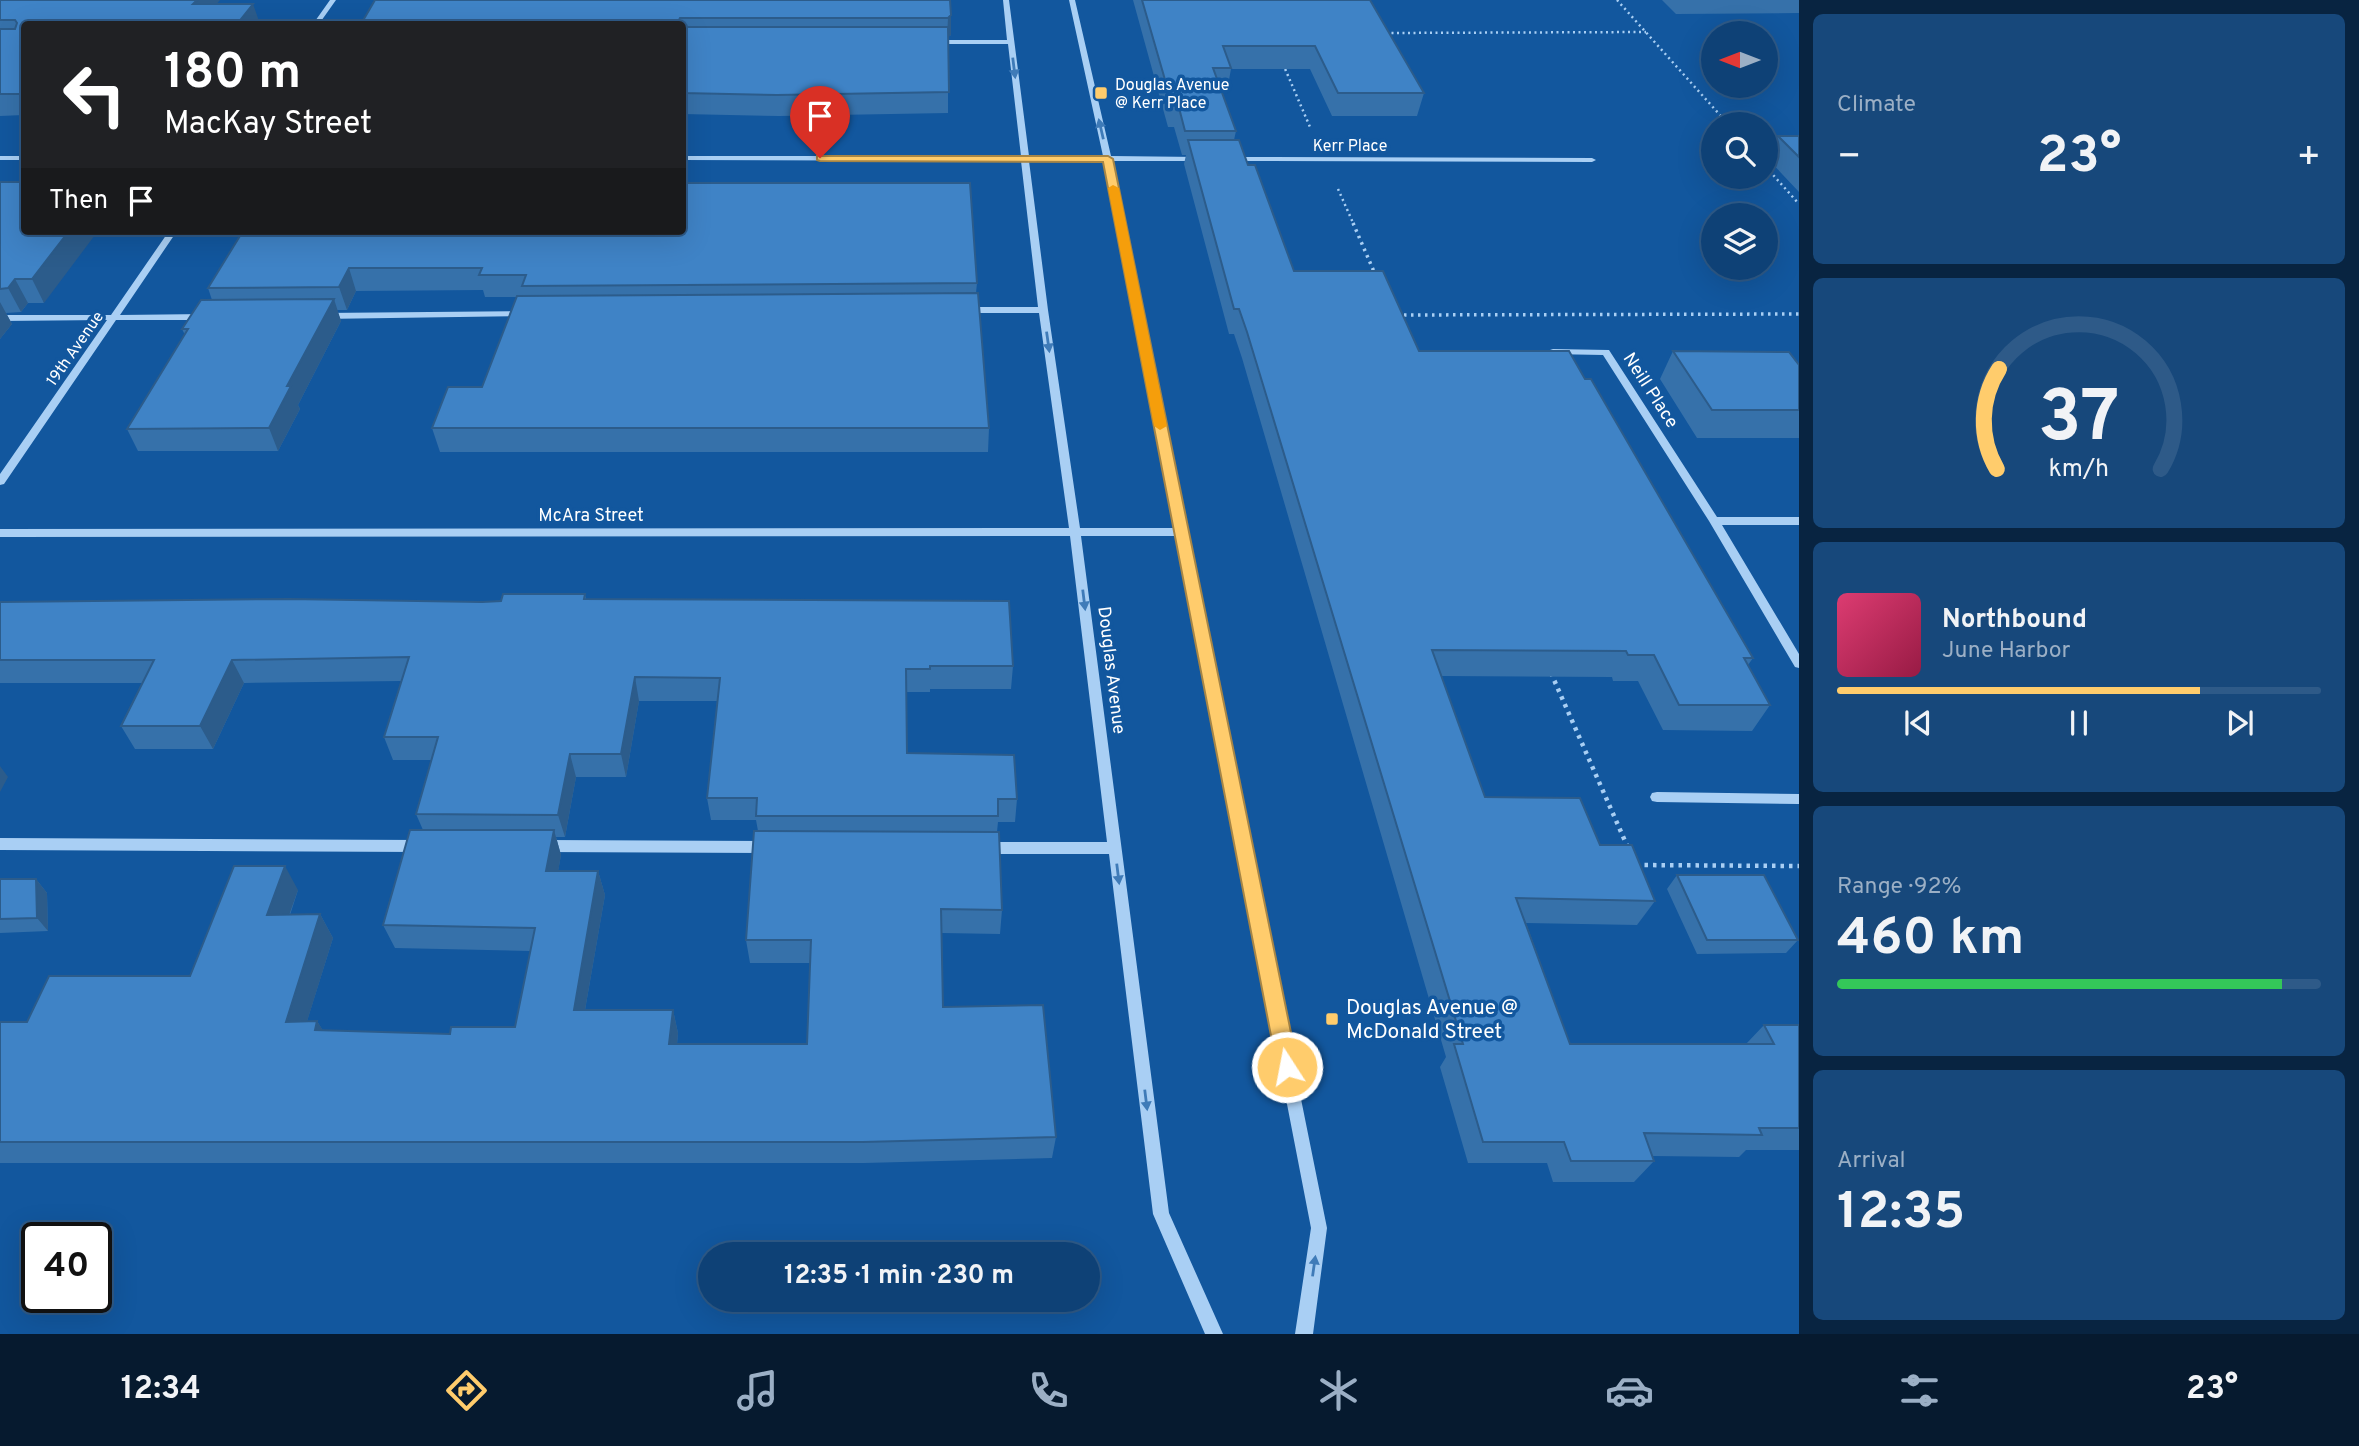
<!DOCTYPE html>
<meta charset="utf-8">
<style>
:root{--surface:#0e4176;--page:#17487b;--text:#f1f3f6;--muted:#9bafc5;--line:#2e5a88;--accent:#ffcc6c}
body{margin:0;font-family:Overpass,sans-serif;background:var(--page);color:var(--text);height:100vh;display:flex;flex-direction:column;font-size:26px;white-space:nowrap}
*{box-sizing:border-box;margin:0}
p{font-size:23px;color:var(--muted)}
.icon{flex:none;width:38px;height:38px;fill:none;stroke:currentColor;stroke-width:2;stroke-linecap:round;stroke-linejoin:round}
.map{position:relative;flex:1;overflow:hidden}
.side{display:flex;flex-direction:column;gap:14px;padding:14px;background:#082441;width:560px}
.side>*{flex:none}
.guide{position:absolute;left:21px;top:21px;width:665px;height:214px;border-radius:7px;box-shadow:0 7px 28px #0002,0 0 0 2px var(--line);background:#202124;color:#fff;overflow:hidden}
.needle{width:46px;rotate:270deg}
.tools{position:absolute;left:1701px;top:21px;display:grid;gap:14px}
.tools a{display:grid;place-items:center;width:77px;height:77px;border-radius:50%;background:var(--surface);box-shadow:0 7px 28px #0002,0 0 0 2px var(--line);font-size:35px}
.speed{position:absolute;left:21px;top:1222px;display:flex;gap:14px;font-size:35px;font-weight:700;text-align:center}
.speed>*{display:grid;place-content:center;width:91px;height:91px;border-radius:50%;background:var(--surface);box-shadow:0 7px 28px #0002,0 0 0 2px var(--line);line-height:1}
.speed .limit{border:4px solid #111;border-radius:10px;background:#fff;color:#111}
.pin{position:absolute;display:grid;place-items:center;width:60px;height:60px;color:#fff;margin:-72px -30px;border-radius:50% 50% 50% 0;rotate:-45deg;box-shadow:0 0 7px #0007}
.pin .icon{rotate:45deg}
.me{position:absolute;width:77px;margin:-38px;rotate:349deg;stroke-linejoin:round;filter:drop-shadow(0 0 5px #0008)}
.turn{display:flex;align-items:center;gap:24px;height:147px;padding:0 28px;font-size:32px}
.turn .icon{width:91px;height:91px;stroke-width:2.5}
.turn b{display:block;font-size:49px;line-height:60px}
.then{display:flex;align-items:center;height:66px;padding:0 28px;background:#0003;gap:14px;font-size:26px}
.big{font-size:52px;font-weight:700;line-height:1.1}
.side .card{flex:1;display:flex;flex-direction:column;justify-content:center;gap:10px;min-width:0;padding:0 24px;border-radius:10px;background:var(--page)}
.side .dial{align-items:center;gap:0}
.dial svg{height:182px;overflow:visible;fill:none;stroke:var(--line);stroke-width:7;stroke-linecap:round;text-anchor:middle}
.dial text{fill:var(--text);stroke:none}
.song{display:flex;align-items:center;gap:21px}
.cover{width:84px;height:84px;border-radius:10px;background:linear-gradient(135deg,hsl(340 70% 55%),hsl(340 70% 35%))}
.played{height:7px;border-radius:4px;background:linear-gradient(90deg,var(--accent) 75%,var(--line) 75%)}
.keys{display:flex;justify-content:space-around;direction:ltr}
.heat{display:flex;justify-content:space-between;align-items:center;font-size:38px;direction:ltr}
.charge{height:10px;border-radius:5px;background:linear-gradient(90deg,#34c759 92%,var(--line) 0)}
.trip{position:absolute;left:698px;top:1242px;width:402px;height:70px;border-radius:35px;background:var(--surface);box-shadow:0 7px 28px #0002,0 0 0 2px var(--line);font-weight:700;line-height:70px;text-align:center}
.tabs{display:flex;height:112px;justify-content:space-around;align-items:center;background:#061a2f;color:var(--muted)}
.tabs .icon{width:49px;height:49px}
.tabs .current{color:var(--accent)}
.tabs b{font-size:32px;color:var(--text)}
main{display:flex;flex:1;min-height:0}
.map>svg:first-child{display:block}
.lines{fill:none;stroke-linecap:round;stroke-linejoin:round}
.path-far2{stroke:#a9cff4;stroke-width:2.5;stroke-dasharray:2 3.5;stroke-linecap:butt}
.path-far1{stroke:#a9cff4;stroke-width:3.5;stroke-dasharray:2.5 4.5;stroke-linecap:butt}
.path{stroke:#a9cff4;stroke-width:4.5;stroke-dasharray:3.5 5;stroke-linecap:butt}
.minor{fill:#a9cff4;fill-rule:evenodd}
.wall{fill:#3671aa;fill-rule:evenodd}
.shaded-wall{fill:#2c5c8b}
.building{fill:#3f83c6;stroke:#2c5c8b;stroke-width:2}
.oneway{fill:#3f7bb8}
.route{fill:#ffcc6c;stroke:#a68546;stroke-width:2}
.slow{fill:#f59e0b}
.poi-dot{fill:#ffcc6c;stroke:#12579e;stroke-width:2.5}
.labels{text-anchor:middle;stroke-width:7;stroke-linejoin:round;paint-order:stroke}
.far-poi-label{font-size:16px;fill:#fff;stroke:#12579e;text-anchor:start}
.far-street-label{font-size:16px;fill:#fff;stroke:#12579e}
.street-label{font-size:18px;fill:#fff;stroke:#12579e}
.near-poi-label{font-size:21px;fill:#fff;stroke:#12579e;text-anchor:start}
</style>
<main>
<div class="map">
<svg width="1799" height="1334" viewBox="0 0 1799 1334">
<rect width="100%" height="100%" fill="#12579e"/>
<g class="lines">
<path class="path-far2" d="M 1617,0 L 1728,124
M 1386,33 L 1646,32
M 1283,64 L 1310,127
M 1766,167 L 1799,204
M 1338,189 L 1354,225"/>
<path class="path-far1" d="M 1353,223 L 1375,274
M 1397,315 L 1799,314"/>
<path class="path" d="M 1551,673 L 1629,850
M 1636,865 L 1799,866"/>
<path class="minor" d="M 330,0 L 336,0 L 319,24 L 313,24 Z
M 1003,0 L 1009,0 L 1029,156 L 1103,156 L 1069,0 L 1075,0 L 1111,156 L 1199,157 L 1203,159 L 1199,161 L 1112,161 L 1327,1228 L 1313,1334 L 1295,1334 L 1311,1228 L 1177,536 L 1081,536 L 1169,1213 L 1223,1334 L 1205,1334 L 1153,1214 L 1109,854 L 985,854 L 980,852 L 978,848 L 980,844 L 985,842 L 1107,842 L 1070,536 L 0,537 L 0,529 L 1069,528 L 1039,313 L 963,313 L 958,310 L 963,307 L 1038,307 L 1021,161 L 682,160 L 682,156 L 1021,156 L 1008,44 L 934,44 L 930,42 L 934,40 L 1007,40 ZM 1029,161 L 1104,161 L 1175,528 L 1080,528 L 1048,310 Z
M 0,156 L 24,156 L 24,160 L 0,160 Z
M 1228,157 L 1592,158 L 1596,160 L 1592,162 L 1231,161 L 1227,159 Z
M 169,231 L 177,231 L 120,315 L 206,314 L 211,317 L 206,320 L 116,320 L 4,484 L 0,485 L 0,474 L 107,320 L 0,321 L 0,315 L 111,315 Z
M 525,311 L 530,314 L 528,316 L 322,319 L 317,316 L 322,313 Z
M 1553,349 L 1609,350 L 1717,517 L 1799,517 L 1799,525 L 1722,525 L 1799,654 L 1799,668 L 1795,667 L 1709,521 L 1603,355 L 1550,354 L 1550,350 Z
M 1657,792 L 1799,794 L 1799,804 L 1657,802 L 1652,801 L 1650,797 L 1652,793 Z
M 0,838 L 421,840 L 426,842 L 428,846 L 426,850 L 421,852 L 0,850 Z
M 544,840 L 768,841 L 773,843 L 775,847 L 773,851 L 768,853 L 544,852 L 539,850 L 537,846 L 539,842 Z"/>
</g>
<path class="wall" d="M 0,0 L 217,4 L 260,24 L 24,24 L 24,115 L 0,116 Z
M 950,0 L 951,35 L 948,37 L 948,113 L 779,116 L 682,114 L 682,24 L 361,24 Z
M 1133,0 L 1370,0 L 1424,93 L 1417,116 L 1332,116 L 1310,69 L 1231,69 L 1227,91 L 1221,91 L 1236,131 L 1234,140 L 1248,165 L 1294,271 L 1419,351 L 1585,379 L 1753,658 L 1748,665 L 1770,705 L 1752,731 L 1663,730 L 1638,681 L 1613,681 L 1612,677 L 1441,676 L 1485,797 L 1600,845 L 1655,901 L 1637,925 L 1526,923 L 1570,1044 L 1746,1044 L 1764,1025 L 1799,1025 L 1799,1150 L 1746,1150 L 1739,1157 L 1652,1156 L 1654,1161 L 1634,1182 L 1553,1182 L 1547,1163 L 1468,1163 L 1440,1067 L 1446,1057 L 1242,358 L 1234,334 L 1229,334 L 1184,164 L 1186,155 L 1182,155 L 1174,127 L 1168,127 Z
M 1662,0 L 1799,0 L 1799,13 L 1676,14 Z
M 1778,136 L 1799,136 L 1799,192 L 1767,158 Z
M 0,182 L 44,303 L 28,303 L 21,312 L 6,313 L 12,324 L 0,339 Z
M 236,231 L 682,231 L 977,283 L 976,293 L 989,428 L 988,452 L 440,452 L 432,428 L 482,387 L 517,297 L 485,297 L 483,290 L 356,291 L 347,310 L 337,310 L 341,321 L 298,405 L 300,409 L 278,451 L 138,451 L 127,429 L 185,335 L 182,329 L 212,300 L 208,288 L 239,238 Z
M 1673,351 L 1799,365 L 1799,438 L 1697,438 L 1660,379 Z
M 585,594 L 586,599 L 1013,666 L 1011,689 L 930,689 L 930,692 L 906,692 L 907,753 L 1017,799 L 1015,822 L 998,822 L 997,832 L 1002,910 L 1000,934 L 942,933 L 943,1007 L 1056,1137 L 1052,1158 L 864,1163 L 0,1163 L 0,1022 L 27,1022 L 190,976 L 298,890 L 290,915 L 320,914 L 333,938 L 307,1021 L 317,1021 L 323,1031 L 450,1034 L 515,1027 L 530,951 L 395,948 L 383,925 L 423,830 L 416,814 L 431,760 L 393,760 L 384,737 L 401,681 L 244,683 L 213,749 L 135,749 L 121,726 L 142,683 L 0,683 L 0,602 L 482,602 ZM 639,701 L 717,701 L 707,798 L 711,820 L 756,820 L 758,831 L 746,940 L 750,963 L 810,963 L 807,1044 L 677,1044 L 678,1033 L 673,1010 L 585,1010 L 605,895 L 598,871 L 558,871 L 561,855 L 556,837 L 565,837 L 576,777 L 626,777 Z
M 1677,875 L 1798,940 L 1786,953 L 1697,954 L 1667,889 Z
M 0,879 L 36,879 L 47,893 L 48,931 L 0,933 Z"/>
<path class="shaded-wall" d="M 197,0 L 220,0 L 200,24 L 193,4 Z
M 253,4 L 260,24 L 237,24 Z
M 951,15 L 951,35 L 947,38 L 948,18 Z
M 69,231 L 98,231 L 44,303 L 32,279 Z
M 349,268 L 356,291 L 347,310 L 339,287 Z
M 15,279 L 28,303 L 21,312 L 8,288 Z
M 334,299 L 341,321 L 298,405 L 300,409 L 278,451 L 269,428 L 287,386 Z
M 0,302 L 12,324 L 0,339 Z
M 232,660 L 244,683 L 213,749 L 200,726 Z
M 635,677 L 639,701 L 626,777 L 621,754 Z
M 570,754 L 576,777 L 565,837 L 558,815 Z
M 0,766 L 8,777 L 0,792 Z
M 554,830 L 561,855 L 554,895 L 546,871 Z
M 285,866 L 298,890 L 281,938 L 267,915 Z
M 598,871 L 605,895 L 581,1033 L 574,1010 Z
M 36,879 L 47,893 L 48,931 L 37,918 Z
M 320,914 L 333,938 L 300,1044 L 286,1022 Z
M 673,1010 L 678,1033 L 675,1066 L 669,1044 Z
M 317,1021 L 331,1043 L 315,1030 Z"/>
<path class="building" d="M 0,0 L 197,0 L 193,4 L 253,4 L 237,24 L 24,24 L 24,94 L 0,94 L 0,29 L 15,29 L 17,23 L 15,20 L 0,20 Z
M 375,0 L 950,0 L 951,15 L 948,18 L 680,18 L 677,24 L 361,24 Z
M 1142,0 L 1370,0 L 1424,93 L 1338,93 L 1315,46 L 1223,46 L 1231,68 L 1213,68 L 1236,131 L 1185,131 L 1178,104 L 1172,104 Z
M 682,27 L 948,27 L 949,92 L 777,95 L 682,93 Z
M 1778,136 L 1799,136 L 1799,157 Z
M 1188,140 L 1239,140 L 1248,165 L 1255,165 L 1294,271 L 1383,271 L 1419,351 L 1569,351 L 1585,379 L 1591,379 L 1753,658 L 1744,658 L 1770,705 L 1679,705 L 1654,655 L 1628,655 L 1626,651 L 1432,650 L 1485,797 L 1580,798 L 1600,845 L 1632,845 L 1655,901 L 1516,898 L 1570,1044 L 1774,1044 L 1764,1025 L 1799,1025 L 1799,1128 L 1759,1128 L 1762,1135 L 1644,1133 L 1654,1161 L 1571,1161 L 1564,1142 L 1483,1142 L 1454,1044 L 1463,1044 L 1247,332 L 1239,309 L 1234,309 Z
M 0,182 L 24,182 L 24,231 L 69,231 L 32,279 L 15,279 L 8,288 L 0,289 Z
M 682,183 L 970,183 L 977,283 L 522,286 L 526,275 L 479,275 L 482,268 L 349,268 L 339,287 L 208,288 L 243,231 L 682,231 Z
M 978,293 L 989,428 L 432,428 L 448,387 L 482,387 L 517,296 Z
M 334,299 L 287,386 L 291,386 L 269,428 L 127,429 L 188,329 L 182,329 L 201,300 Z
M 1673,351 L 1789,352 L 1799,365 L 1799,410 L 1712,410 Z
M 503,594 L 585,594 L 584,599 L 1009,601 L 1013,666 L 930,666 L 930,669 L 906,669 L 907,753 L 1014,755 L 1017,799 L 998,799 L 998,816 L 756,816 L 757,798 L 707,798 L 720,678 L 635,677 L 621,754 L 570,754 L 558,815 L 416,814 L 438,737 L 384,737 L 409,657 L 232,660 L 200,726 L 121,726 L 154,660 L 0,660 L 0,602 L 289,599 L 482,602 L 501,601 Z
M 410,830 L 554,830 L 546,871 L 598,871 L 574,1010 L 673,1010 L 669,1044 L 807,1044 L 811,940 L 746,940 L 754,831 L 999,832 L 1002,910 L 941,909 L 943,1007 L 1043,1005 L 1056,1137 L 863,1142 L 0,1142 L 0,1022 L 27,1022 L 49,976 L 190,976 L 234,866 L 285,866 L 267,915 L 320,914 L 286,1022 L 317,1021 L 315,1030 L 450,1034 L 451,1027 L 515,1027 L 535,928 L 383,925 Z
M 1677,875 L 1764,875 L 1798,940 L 1707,940 Z
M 0,879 L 36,879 L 37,918 L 0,919 Z"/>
<defs><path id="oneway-solid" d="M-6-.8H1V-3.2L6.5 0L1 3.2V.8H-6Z" transform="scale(1.75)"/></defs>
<g class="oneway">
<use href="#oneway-solid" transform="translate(1014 68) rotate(83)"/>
<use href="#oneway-solid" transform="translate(1101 129) rotate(-103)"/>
<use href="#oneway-solid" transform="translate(1048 342) rotate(82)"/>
<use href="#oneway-solid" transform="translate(1084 600) rotate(83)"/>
<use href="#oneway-solid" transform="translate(1118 874) rotate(83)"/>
<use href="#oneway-solid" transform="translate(1146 1100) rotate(83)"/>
<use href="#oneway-solid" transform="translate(1314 1266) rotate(-82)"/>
</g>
<path class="route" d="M 817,156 L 1108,156 L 1113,159 L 1298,1067 L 1295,1074 L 1287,1077 L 1280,1074 L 1277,1067 L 1103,162 L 820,161 L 817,160 Z"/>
<path class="slow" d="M 1113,185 L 1119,188 L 1167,426 L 1160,430 L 1154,426 L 1108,188 Z"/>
<g class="poi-dot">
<rect x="1094" y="86" width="14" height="14" rx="3.5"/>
<rect x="1325" y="1012" width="14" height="14" rx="3.5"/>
</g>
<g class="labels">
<g class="far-poi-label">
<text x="1115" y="90">Douglas Avenue<tspan x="1115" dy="18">@ Kerr Place</tspan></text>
</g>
<g class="far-street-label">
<text x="1350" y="151">Kerr Place</text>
<text transform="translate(74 348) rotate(-55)" y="6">19th Avenue</text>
</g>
<g class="street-label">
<text transform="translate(1651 390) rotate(57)" y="6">Neill Place</text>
<text x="591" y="521">McAra Street</text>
<text transform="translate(1112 670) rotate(83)" y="6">Douglas Avenue</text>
</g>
<g class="near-poi-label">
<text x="1346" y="1014">Douglas Avenue @<tspan x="1346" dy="24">McDonald Street</tspan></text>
</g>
</g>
</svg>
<div class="tools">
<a><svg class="needle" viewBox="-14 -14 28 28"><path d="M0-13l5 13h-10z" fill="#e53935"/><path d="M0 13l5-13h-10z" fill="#9bafc5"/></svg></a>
<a><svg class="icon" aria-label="search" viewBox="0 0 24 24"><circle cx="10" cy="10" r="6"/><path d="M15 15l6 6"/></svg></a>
<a><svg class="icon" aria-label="layers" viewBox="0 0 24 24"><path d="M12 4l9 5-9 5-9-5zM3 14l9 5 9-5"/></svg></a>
</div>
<div class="speed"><div class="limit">40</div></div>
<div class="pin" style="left:820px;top:158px;background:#d93025"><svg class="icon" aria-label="arrive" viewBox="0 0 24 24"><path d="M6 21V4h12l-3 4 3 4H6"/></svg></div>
<svg class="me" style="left:1287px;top:1067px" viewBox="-20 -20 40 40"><circle r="17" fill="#ffcc6c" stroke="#fff" stroke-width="3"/><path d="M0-11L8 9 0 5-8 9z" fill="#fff"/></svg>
<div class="trip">12:35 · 1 min · 230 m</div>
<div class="guide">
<div class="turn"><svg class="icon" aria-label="left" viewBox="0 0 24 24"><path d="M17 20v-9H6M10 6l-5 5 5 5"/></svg><div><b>180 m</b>MacKay Street</div></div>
<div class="then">Then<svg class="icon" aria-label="arrive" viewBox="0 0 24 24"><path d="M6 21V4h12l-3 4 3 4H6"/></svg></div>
</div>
</div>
<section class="side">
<div class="card"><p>Climate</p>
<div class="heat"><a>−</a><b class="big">23°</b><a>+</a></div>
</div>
<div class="card dial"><svg viewBox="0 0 100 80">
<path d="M14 69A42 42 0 1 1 86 69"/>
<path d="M14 69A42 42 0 0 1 15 25" stroke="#ffcc6c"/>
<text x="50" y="56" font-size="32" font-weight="700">37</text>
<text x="50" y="72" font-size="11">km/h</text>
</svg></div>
<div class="card">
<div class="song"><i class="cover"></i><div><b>Northbound</b><p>June Harbor</p></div></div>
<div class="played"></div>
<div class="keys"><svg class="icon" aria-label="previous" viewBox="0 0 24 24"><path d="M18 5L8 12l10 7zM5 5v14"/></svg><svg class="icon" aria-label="pause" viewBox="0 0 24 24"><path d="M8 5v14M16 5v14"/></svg><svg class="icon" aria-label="next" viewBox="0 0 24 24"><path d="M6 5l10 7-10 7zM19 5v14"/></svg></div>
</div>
<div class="card"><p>Range · 92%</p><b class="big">460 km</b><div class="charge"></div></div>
<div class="card"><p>Arrival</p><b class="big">12:35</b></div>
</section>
</main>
<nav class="tabs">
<b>12:34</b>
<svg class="icon current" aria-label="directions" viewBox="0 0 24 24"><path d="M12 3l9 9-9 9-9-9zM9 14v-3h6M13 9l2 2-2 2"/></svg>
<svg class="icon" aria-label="music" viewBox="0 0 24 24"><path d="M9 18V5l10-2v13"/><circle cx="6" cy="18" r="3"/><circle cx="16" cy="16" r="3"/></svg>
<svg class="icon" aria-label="phone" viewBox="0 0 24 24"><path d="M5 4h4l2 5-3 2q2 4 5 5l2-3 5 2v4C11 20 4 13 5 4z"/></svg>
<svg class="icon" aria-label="climate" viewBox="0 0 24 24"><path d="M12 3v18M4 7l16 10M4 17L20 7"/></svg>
<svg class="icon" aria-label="car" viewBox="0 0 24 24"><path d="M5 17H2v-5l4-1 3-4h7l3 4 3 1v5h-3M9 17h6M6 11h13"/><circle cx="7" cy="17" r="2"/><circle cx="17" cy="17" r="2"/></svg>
<svg class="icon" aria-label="filters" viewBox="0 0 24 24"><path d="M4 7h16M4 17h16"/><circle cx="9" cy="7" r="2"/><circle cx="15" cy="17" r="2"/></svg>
<b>23°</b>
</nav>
